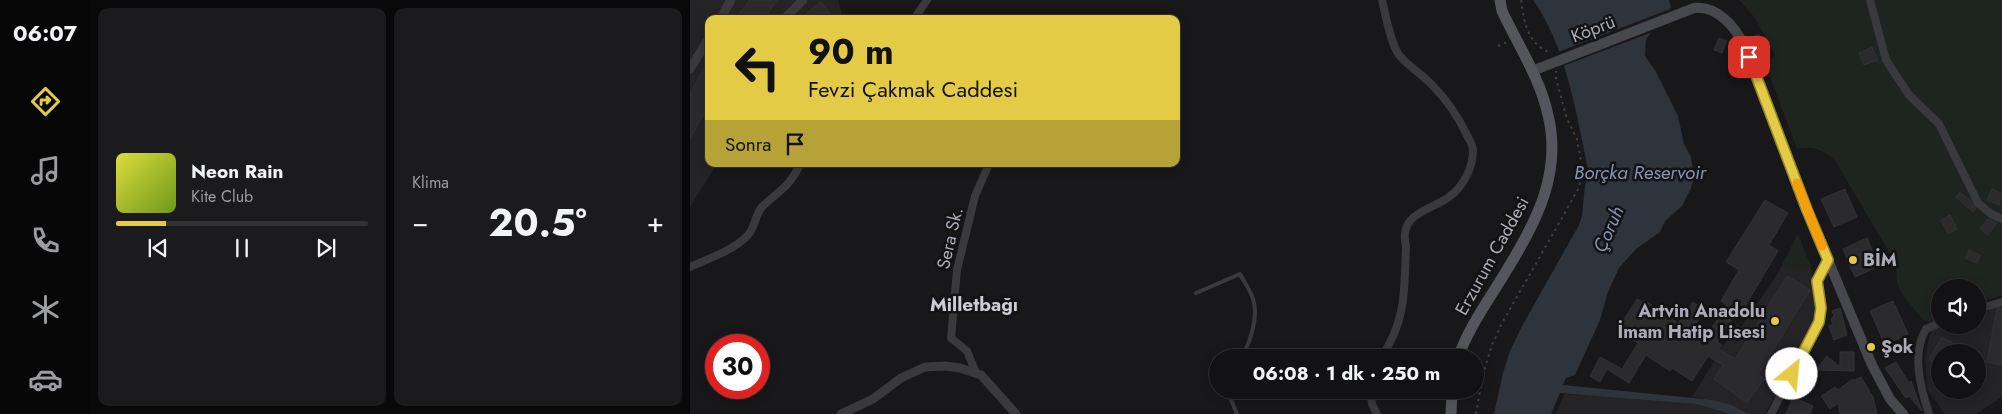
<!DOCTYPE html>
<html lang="tr">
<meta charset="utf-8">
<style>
:root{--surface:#121113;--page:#1b1a1c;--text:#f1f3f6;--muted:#9c9da0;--line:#313133;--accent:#e4cb45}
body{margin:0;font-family:Jost,sans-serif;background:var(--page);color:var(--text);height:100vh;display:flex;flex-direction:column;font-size:19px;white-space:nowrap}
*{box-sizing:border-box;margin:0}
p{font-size:16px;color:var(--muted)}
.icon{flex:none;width:28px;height:28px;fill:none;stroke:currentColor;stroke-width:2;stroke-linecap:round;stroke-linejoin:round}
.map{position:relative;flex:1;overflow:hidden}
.side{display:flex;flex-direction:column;gap:8px;padding:8px;background:#0a090a;width:600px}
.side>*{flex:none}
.top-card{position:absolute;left:15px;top:15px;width:475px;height:152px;border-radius:10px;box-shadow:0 2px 12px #0003,0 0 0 1px var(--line);background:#e4cb45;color:#111;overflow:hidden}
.tools{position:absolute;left:1241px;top:279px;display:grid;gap:10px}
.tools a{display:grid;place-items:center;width:55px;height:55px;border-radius:50%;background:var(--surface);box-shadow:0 2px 12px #0003,0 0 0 1px var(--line);font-size:25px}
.speed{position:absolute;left:15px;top:334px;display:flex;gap:10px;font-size:25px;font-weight:700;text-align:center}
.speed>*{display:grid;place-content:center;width:65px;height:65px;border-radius:50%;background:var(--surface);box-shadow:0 2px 12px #0003,0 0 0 1px var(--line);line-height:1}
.speed .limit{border:8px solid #d22;background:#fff;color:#111}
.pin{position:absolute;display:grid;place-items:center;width:42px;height:42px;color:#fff;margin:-21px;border-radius:10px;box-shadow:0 2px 8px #0006}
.me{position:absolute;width:55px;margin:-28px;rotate:28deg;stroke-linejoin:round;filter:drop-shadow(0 0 4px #0008)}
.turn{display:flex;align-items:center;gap:18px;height:105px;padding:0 20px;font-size:22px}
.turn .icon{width:65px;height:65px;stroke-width:2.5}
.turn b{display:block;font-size:35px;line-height:42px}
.then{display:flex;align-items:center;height:48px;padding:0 20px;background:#0003;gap:10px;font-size:19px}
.big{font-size:38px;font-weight:700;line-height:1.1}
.side .tile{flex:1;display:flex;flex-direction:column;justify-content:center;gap:8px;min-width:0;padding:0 18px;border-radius:10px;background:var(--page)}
.song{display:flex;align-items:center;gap:15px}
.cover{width:60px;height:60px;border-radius:8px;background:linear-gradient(135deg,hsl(60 70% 55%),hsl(80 70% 35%))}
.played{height:5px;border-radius:2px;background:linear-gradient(90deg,var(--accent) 20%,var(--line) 20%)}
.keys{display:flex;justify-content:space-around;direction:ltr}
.heat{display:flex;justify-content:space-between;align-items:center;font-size:28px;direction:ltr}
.side .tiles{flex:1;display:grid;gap:8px;grid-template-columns:repeat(2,1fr)}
.trip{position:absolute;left:519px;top:349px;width:275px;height:50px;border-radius:25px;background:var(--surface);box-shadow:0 2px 12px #0003,0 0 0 1px var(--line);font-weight:700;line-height:50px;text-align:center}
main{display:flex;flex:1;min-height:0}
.tabs{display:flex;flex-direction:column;width:90px;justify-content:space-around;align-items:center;background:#070708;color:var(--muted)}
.tabs .icon{width:35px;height:35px}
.tabs .selected{color:var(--accent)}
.tabs b{font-size:22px;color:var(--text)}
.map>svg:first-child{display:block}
.built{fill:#242326;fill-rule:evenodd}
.green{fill:#1e2420}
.water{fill:#2e343c}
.pier{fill:#181719}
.building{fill:#2b2a2d;stroke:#323235}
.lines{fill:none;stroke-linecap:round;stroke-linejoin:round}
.path{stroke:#3f3f45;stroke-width:2;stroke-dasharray:2.5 4;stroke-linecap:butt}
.service{stroke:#39393e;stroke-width:4}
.minor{stroke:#39393e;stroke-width:8}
.tertiary{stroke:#39393e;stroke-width:9}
.secondary{stroke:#47474e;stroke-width:10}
.primary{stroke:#55555d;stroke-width:11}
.route-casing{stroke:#94842d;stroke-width:12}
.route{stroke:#e4cb45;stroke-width:9}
.slow{stroke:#f59e0b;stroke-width:9}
.poi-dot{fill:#e4cb45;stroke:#131214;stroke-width:2}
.labels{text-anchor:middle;stroke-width:5;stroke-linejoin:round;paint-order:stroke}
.street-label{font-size:18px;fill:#abacb8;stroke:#131214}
.poi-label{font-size:18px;font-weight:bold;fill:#abacb8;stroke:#131214;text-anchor:start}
.water-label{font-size:19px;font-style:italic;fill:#8594b0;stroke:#131214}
.neighbourhood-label{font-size:19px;font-weight:bold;fill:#cbccd4;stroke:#131214}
</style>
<main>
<nav class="tabs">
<b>06:07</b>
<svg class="icon selected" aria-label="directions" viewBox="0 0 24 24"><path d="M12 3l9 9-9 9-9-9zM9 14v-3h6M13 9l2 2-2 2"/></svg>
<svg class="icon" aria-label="music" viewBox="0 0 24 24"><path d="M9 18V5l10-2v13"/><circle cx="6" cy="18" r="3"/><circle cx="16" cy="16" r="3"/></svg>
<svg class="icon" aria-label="phone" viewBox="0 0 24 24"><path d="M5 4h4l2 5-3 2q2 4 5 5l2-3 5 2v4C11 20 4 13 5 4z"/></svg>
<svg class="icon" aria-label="climate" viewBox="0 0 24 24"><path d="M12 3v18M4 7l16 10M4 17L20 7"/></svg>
<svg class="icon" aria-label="car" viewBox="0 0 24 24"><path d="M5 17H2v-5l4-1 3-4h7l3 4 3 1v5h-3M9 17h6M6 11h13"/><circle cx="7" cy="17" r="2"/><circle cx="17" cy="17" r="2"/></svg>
</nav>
<section class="side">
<div class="tiles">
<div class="tile">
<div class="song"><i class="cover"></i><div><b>Neon Rain</b><p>Kite Club</p></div></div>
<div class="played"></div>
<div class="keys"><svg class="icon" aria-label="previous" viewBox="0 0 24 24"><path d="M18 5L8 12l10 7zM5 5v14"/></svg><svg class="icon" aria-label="pause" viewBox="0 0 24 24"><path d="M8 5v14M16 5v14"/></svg><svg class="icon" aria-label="next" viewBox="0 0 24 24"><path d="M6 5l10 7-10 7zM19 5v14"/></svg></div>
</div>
<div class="tile"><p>Klima</p>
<div class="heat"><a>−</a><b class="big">20.5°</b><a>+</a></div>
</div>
</div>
</section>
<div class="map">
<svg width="1312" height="414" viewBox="0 0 1312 414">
<rect width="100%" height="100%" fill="#181719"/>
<path class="built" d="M 0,0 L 148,0 L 153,18 L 19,19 L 19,164 L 27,164 L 0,207 Z
M 1108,234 L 1122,271 L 1128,313 L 1126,322 L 1075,414 L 1059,414 L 1023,400 L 1002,397 L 1047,324 L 1051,327 L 1086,276 Z
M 1307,307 L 1312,307 L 1312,397 L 1286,414 L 1255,414 L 1237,389 L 1235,359 L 1239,337 L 1243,329 L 1257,325 L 1288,325 L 1288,314 ZM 1250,352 L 1288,352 L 1288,390 L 1250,390 Z
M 874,394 L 928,396 L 1006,404 L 1040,414 L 866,414 Z"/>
<path class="green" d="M 1049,0 L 1312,0 L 1312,295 L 1288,304 L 1288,288 L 1250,288 L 1250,321 L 1239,322 L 1233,320 L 1213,295 L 1207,284 L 1206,264 L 1146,162 C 1134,150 1124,145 1107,149 L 1074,61 L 1085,55 L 1065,18 Z
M 1108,234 L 1121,266 L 1111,271 L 1093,263 Z"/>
<path class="water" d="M 843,0 L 979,0 L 981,7 L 956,39 L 955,56 L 965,70 L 988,116 L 994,144 L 1001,157 L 1004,178 L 1001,188 L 992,206 L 975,221 L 970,232 L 946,249 L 929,268 L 918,292 L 910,320 L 885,375 L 876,378 L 873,385 L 1023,400 L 1041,405 L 1059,414 L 1040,414 L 1006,404 L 870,393 L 861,414 L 804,414 L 813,373 L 820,351 L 832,326 L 889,225 L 892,216 L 895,185 L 899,174 C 887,118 877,47 843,0 Z"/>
<path class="pier" d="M 983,8 L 965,31 L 873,66 L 868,52 Z"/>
<path class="building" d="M 60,0 L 87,0 L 74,19 L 45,19 Z
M 131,2 L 144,19 L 109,19 Z
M 1069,34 L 1078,56 L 1072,59 L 1062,37 Z
M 1029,38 L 1037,41 L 1032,53 L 1024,50 Z
M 1182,47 L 1188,60 L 1174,65 L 1169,53 Z
M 19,59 L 19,106 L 0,138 L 0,94 Z
M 1155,189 L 1167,217 L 1144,227 L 1131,199 Z
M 1302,189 L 1312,194 L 1309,205 L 1297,200 Z
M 1270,192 L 1281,201 L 1286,208 L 1283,212 L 1266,197 Z
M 1075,200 L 1098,213 L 1079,245 L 1088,251 L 1051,313 L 1048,311 L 1027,342 L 1032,345 L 1029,349 L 1045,359 L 1097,276 L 1120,290 L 1068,375 L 1074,379 L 1057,403 L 1024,379 L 1033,365 L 1018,356 L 1002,381 L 982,368 L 980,371 L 956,355 L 939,383 L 917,369 L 910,382 L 900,376 L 910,357 L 932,369 L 948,343 L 933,334 L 937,329 L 931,324 L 947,299 L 952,302 L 954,300 L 988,323 L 1003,302 L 1015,310 L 1003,328 L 1016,336 L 1037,305 L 1031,301 L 1049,270 L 1036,262 Z
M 1260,215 L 1267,229 L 1258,234 L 1251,220 Z
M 1298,219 L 1307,223 L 1298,235 L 1290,228 Z
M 1177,238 L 1189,266 L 1165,277 L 1153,249 Z
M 1279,250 L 1290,255 L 1287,263 L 1275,258 Z
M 1203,301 L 1218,334 L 1195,345 L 1180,311 Z
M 1150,308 L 1157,335 L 1144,340 L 1139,326 L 1143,324 L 1141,319 L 1144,316 L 1142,311 Z
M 1312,308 L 1312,365 L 1297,362 L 1307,309 Z
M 1252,337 L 1278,352 L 1250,352 L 1250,366 L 1239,360 Z
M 1150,352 L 1164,352 L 1164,371 L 1126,370 L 1137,356 L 1150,367 Z
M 1206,362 L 1219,383 L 1221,381 L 1232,411 L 1219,396 L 1216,398 L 1195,368 Z
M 1118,366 L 1126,372 L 1117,383 L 1110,377 Z
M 1171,377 L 1183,397 L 1187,414 L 1150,414 L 1148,403 L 1140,409 L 1131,396 L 1145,387 L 1148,390 L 1163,379 L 1163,381 Z
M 1103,397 L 1123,406 L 1120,414 L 1096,414 Z"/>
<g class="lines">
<path class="path" d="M 831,0 C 834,22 837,44 861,53
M 808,46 L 817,42
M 786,414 L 793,374 L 802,345 L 812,323 L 872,218 L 888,189 L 893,172 L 887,139 L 877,119 L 866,79 L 866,71"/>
<path class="service" d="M 506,293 L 550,274 C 554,282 561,291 563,299 C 569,317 560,343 551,358
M 537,390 L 547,414"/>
<path class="minor" d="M 1180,0 L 1196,60 L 1219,95 L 1249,124 L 1288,203 L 1301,214 L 1312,219
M 224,19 L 237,0
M 0,267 C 19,258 43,251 58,235 C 65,228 65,215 72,207 C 87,192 101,186 110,164
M 1288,309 L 1312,302
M 691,358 C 717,319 714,290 716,246 C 708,213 740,211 759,197 C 773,187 783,168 783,150 C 783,145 778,138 776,133 C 767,115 757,100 743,86 C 733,75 719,67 709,55 C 700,42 696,16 692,0
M 286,373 L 277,351 L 261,338 L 267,270 L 285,196 L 299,164
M 680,390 L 682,404 L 687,414
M 1081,414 L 1129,322 L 1131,308 L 1127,281 L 1138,260
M 1239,414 C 1231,389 1221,354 1236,329 L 1250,323"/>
<path class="tertiary" d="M 30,19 L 41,0
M 94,19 L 113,0
M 0,69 L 19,38
M 151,414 L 183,399 L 211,378 L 235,367 L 255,366 L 270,368 L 291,375 L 326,414"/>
<path class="secondary" d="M 842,71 L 1004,8 C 1027,5 1045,27 1054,45 L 1117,210 L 1182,365 L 1200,399 L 1213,414"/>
<path class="primary" d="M 768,358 C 779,326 801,297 818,268 C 847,221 872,172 858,115 C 850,78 828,45 812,11 L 810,0
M 761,414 L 762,390"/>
</g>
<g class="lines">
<defs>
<path id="route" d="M 1059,57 L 1117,210 L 1138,260 L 1127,281 L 1131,308 L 1129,322 L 1102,374"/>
</defs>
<use href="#route" class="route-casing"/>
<use href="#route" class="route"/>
<path class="slow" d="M 1107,183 L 1132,246"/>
</g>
<g class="poi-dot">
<circle cx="1163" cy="260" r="5"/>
<circle cx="1085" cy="321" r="5"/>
<circle cx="1181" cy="347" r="5"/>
</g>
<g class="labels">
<g class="street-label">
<text transform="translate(903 29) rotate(-21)" y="6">Köprü</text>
<text transform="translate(260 238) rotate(-77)" y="6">Sera Sk.</text>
<text transform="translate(802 256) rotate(-61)" y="6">Erzurum Caddesi</text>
</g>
<g class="poi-label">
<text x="1173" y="266">BİM</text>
<text x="1075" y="317" text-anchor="end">Artvin Anadolu<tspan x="1075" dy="21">İmam Hatip Lisesi</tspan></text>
<text x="1191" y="353">Şok</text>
</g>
<g class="water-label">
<text x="950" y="179">Borçka Reservoir</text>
<text transform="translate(918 229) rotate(-66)" y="7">Çoruh</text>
</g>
<g class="neighbourhood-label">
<text x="284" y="311">Milletbağı</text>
</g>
</g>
</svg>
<div class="tools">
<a><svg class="icon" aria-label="sound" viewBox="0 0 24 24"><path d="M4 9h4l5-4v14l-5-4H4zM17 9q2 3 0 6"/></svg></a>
<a><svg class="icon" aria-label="search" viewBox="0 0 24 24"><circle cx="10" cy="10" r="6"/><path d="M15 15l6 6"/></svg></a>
</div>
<div class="speed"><div class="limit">30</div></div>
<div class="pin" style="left:1059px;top:57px;background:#d93025"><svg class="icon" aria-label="arrive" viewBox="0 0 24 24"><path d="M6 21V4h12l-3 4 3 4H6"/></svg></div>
<svg class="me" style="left:1102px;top:374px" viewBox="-20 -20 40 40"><circle r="19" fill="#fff"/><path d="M0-13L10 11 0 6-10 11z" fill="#e4cb45"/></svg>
<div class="trip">06:08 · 1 dk · 250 m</div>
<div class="top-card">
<div class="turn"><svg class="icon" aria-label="left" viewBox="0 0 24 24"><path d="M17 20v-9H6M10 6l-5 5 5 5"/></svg><div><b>90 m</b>Fevzi Çakmak Caddesi</div></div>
<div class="then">Sonra<svg class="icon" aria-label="arrive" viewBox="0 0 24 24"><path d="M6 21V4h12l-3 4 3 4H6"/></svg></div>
</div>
</div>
</main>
